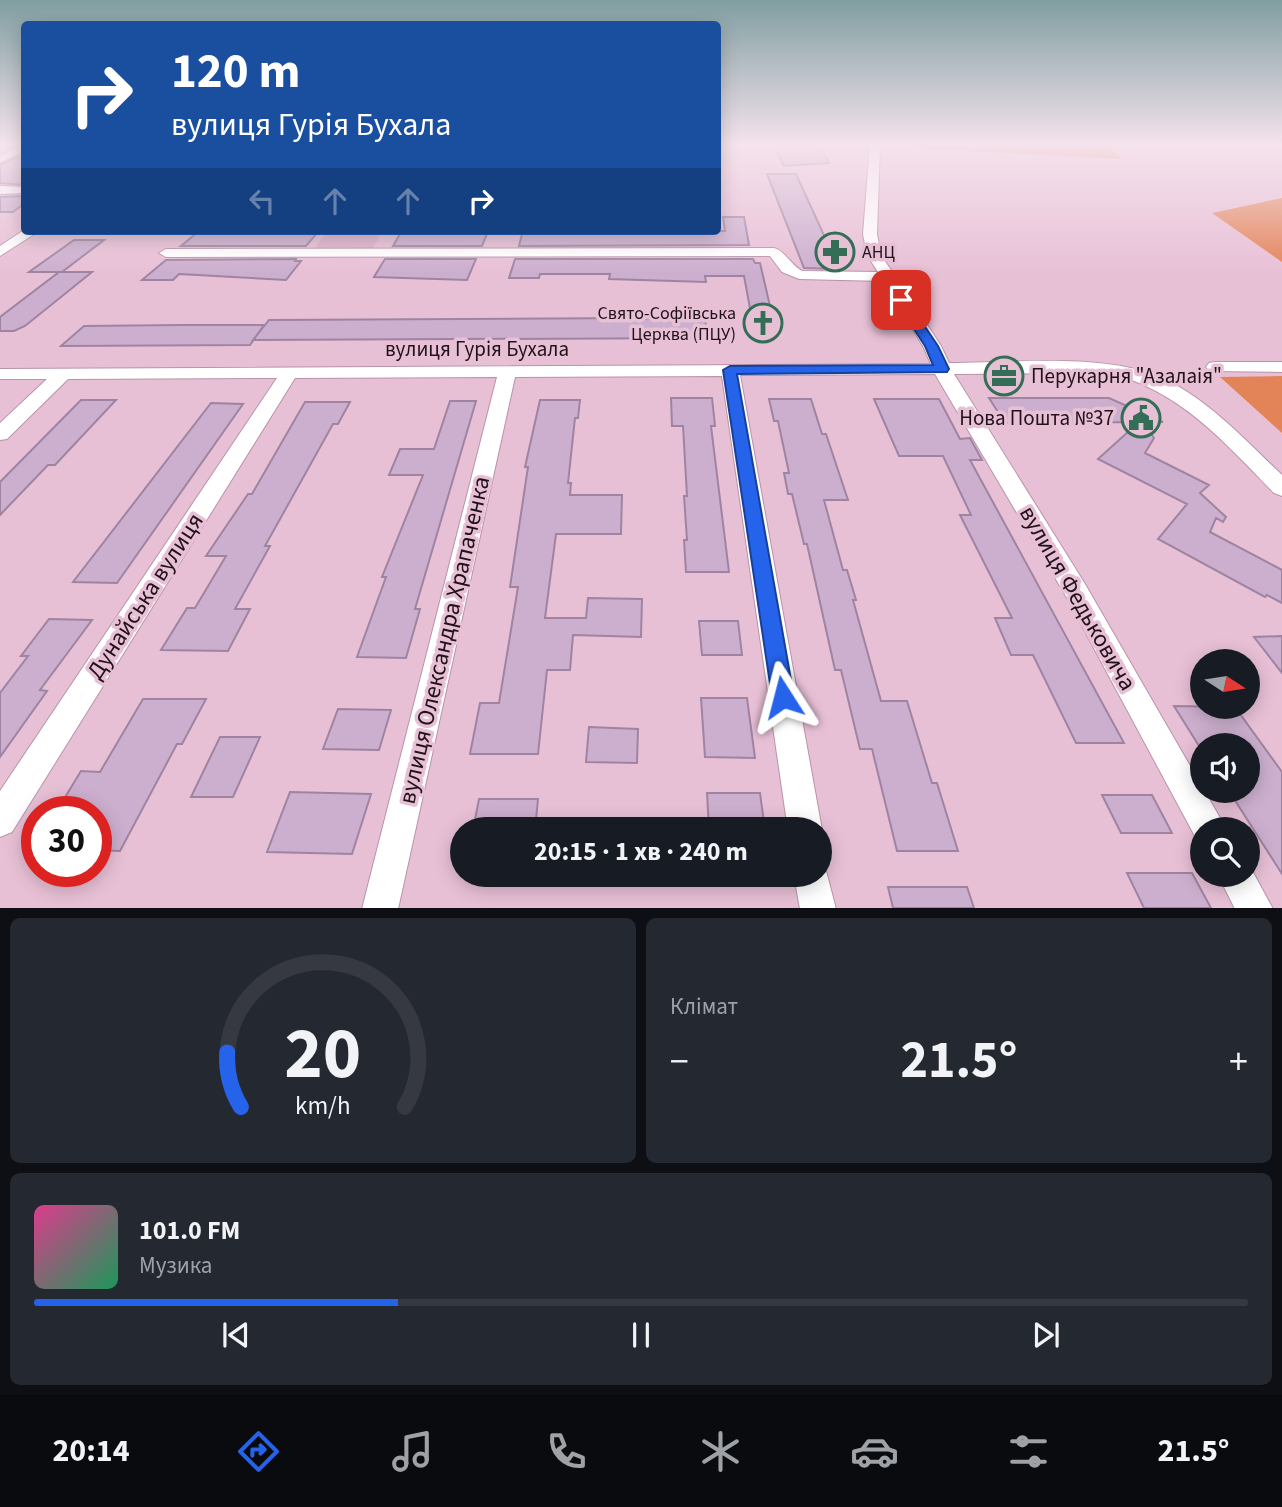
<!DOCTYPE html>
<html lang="uk">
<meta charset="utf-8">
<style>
:root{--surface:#171b24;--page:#242831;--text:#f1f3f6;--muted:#9ea1a6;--line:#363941;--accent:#2563eb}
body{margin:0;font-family:"Source Sans 3",sans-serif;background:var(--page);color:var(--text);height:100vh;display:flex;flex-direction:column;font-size:26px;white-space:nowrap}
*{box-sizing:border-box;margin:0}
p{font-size:23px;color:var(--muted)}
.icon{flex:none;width:38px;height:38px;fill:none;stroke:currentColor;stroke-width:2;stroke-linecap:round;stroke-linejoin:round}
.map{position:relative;height:908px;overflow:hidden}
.sheet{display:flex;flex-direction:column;gap:10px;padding:10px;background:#0d0f14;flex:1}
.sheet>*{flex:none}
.banner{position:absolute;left:21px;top:21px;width:700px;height:214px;border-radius:7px;box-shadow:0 4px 18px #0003;background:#1a4fa0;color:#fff;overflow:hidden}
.needle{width:46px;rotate:102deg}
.buttons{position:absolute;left:1190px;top:649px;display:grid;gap:14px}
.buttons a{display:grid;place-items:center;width:70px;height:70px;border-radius:50%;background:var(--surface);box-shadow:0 4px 18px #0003;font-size:35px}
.speed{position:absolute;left:21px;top:796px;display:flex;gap:14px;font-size:35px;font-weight:700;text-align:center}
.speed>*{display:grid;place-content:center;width:91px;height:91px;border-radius:50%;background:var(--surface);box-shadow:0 4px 18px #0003;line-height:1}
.speed .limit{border:10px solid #d22;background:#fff;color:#111}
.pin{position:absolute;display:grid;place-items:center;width:60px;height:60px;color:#fff;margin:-30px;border-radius:14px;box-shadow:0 4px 10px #0006}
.me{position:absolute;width:77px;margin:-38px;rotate:351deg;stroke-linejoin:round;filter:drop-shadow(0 0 5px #0008)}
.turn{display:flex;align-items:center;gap:24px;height:147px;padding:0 35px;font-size:32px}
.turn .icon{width:91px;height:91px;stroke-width:2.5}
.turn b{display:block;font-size:49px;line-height:60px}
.lanes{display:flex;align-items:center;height:66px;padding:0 35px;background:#0003;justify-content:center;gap:35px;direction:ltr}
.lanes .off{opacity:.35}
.big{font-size:52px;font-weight:700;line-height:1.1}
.sheet .tile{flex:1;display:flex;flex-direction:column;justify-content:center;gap:10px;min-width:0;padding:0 24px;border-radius:10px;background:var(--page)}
.sheet .dial{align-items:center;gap:0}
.dial svg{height:182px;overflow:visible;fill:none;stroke:var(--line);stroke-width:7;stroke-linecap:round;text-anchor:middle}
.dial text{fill:var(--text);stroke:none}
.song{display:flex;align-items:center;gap:21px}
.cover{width:84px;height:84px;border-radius:10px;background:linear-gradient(135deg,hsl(330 70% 55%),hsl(150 70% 35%))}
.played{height:7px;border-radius:4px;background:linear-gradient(90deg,var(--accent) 30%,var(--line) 30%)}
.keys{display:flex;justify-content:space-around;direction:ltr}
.heat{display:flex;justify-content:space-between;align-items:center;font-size:38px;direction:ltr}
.sheet .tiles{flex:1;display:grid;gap:10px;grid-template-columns:1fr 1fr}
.tile:last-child{grid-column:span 2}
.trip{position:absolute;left:450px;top:817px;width:382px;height:70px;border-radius:35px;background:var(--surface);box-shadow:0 4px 18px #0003;font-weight:700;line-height:70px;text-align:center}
.dock{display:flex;height:112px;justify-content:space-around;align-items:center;background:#090b0e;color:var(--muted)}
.dock .icon{width:49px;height:49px}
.dock .on{color:var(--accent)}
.dock b{font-size:32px;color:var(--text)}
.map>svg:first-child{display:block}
.built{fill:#dfb1ca}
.green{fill:#e38358}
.building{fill:#ccafce;stroke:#9f84a1;stroke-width:2}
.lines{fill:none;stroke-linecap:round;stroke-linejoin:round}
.minor-casing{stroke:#b993a8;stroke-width:2}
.minor{fill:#fff;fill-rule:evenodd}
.route{fill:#2563eb;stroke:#184099;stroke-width:2}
.labels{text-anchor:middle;stroke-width:7;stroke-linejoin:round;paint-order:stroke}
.far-poi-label{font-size:18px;fill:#20121a;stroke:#e8c0d6;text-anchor:start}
.street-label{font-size:21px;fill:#20121a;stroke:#e8c0d6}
.poi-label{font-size:21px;fill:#20121a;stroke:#e8c0d6;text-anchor:start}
.near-street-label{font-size:24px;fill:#20121a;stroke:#e8c0d6}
</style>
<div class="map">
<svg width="1282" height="909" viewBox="0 0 1282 909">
<rect width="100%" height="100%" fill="#e8c0d6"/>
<path class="built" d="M 327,231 L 383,231 L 372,249 L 314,250 Z"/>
<path class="green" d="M 910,145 L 1108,145 L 1122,159 L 910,148 Z
M 1282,198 L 1282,262 L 1212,213 Z
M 1282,376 L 1282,433 L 1220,377 Z"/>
<path class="building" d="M 774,145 L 820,145 L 829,163 L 784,166 Z
M 24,154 L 24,185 L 0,183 L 0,165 Z
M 767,174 L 796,174 L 838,266 L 835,266 L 836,269 L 804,268 Z
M 24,196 L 24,204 L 13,212 L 0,212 L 0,197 Z
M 723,217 L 744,217 L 749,245 L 519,246 L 522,234 L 553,234 L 554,231 L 725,231 Z
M 199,231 L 275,231 L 273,233 L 317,233 L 306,246 L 181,246 Z
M 452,231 L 487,234 L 482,246 L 393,246 L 401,232 Z
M 74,240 L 104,240 L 62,272 L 92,272 L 25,326 L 14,331 L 0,331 L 0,317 L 59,272 L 29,272 Z
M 296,259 L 295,261 L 301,261 L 286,280 L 179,274 L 173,280 L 142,280 L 166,260 Z
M 385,259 L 476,259 L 467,280 L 374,277 Z
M 515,259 L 753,259 L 755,263 L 760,263 L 777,336 L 755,335 L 744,276 L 705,276 L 706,282 L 609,279 L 610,274 L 540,274 L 539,278 L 509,278 Z
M 633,318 L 705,320 L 708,338 L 253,340 L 269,320 Z
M 182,325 L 264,325 L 250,345 L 61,346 L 84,326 Z
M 671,398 L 712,398 L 715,426 L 711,426 L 729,572 L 686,572 L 684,540 L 687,540 L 684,496 L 687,496 L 683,426 L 672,426 Z
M 989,398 L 1109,398 L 1163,422 L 1143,422 L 1154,438 L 1145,453 L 1209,485 L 1200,493 L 1226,517 L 1223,522 L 1216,518 L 1210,532 L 1282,570 L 1282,603 L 1267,595 L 1265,597 L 1158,539 L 1187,504 L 1098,459 L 1139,422 L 1005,423 Z
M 769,399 L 811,399 L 822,434 L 826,434 L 848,500 L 824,500 L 843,570 L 847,570 L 856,600 L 853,600 L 881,701 L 907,701 L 932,783 L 937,783 L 958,851 L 897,851 L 872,749 L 860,749 L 841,670 L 835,670 L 807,544 L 804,544 L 792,494 L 788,494 L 784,473 L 789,473 L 778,421 L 774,421 Z
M 874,399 L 939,399 L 960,439 L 970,438 L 982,460 L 970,460 L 1124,743 L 1076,743 L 1033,655 L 1011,655 L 995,618 L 1012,618 L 960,515 L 971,515 L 943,456 L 899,456 Z
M 81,400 L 116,400 L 55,465 L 48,465 L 0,515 L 0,482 Z
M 540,400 L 580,400 L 578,418 L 575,418 L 568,483 L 571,483 L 570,495 L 622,495 L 621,534 L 556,534 L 545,618 L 586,618 L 588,598 L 642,599 L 641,637 L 573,635 L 570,670 L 547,670 L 538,754 L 470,754 L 480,703 L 499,703 L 518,587 L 510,587 L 528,467 L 525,467 Z
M 450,401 L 476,401 L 415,609 L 420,609 L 406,658 L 357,657 L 386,577 L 382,577 L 423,475 L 389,475 L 400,449 L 434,449 Z
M 305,402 L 350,402 L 338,424 L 333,424 L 265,546 L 270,546 L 235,609 L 250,609 L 228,651 L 161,650 L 187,608 L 195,608 L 226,556 L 206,556 L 248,494 L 252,494 Z
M 211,403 L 243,404 L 117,583 L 73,582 Z
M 49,619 L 92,620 L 40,690 L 47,691 L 0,757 L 0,693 L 28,656 L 21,656 Z
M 699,621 L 738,621 L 742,655 L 702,655 Z
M 1282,636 L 1282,673 L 1254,637 Z
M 701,698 L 747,698 L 755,758 L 705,757 Z
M 143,699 L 206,699 L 182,744 L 177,744 L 120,851 L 96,850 L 96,812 L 56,812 L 81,771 L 100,772 Z
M 1174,706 L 1235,707 L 1282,772 L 1282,874 L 1229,791 L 1248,791 L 1248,746 L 1199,746 Z
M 338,709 L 391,710 L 379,750 L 323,749 Z
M 589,727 L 638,729 L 637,763 L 586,762 Z
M 220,737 L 260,737 L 233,797 L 191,797 Z
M 290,792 L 371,794 L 352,854 L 267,852 Z
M 707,793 L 760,793 L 765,830 L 709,830 Z
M 1102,795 L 1152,795 L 1172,833 L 1121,833 Z
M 479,799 L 538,799 L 535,830 L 473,830 Z
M 1127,873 L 1192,873 L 1211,908 L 1144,908 Z
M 888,887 L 967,887 L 974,908 L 893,908 Z"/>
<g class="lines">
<defs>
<path id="minor" d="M 19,145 L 24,145 L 24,151 L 0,163 L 0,156 Z
M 870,145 L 880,145 L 877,234 L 881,255 L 941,346 L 949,363 C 1013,363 1110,352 1166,380 C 1211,402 1246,441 1282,475 L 1282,496 L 1274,493 C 1225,443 1179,389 1108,373 L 954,374 L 1085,584 L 1227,830 L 1202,830 L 1202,844 L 1198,842 L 1067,598 L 935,374 L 740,375 L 822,830 L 819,837 L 819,830 L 788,830 L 722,376 L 515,377 L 398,909 L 362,909 L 497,377 L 295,378 L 12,832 L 0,837 L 0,791 L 277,378 L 68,379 L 7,439 L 0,440 L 0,423 L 47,379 L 0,379 L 0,369 L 931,364 L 923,346 L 883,281 L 799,279 L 782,272 L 770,256 L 166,257 L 159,253 L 166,249 L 774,248 C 785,251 791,265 802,271 L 878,272 L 867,255 L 863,234 Z
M 0,186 L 24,187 L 24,193 L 0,194 Z
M 24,230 L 39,231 L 0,256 L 0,246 Z
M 1215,362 L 1282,362 L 1282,372 L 1209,371 L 1206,367 L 1209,363 Z
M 819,860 L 824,863 L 836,909 L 800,909 L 794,875 L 819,875 Z
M 1248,863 L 1273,909 L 1235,909 L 1218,875 L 1248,875 Z"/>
</defs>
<use href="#minor" class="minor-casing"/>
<use href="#minor" class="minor"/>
</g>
<linearGradient id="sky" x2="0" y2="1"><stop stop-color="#809ea1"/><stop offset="0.53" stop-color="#f5e3ed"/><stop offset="1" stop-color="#f5e3ed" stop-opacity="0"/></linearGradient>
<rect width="1282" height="273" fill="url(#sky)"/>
<path class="route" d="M 901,296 L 905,297 L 938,346 L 949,369 L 947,372 L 737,374 L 794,697 L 791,704 L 783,707 L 775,704 L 772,697 L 723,370 L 730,366 L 933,365 L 925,346 L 895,300 Z"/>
<defs>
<symbol id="pharmacy-ring" viewBox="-11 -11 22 22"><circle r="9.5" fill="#e8c0d6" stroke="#356e56" stroke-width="1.5"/><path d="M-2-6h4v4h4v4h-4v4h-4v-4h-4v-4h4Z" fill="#356e56"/></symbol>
<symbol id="church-ring" viewBox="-11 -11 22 22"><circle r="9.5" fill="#e8c0d6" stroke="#356e56" stroke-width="1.5"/><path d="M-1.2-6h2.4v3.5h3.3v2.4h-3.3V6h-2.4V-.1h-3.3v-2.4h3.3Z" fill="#356e56"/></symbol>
<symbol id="office-ring" viewBox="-11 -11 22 22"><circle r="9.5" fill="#e8c0d6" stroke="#356e56" stroke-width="1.5"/><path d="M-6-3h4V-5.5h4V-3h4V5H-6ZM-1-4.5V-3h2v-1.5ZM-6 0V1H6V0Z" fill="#356e56"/></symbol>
<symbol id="civic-ring" viewBox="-11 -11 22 22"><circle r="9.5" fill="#e8c0d6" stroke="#356e56" stroke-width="1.5"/><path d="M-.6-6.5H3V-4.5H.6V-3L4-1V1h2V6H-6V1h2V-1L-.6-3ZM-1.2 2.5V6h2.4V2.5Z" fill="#356e56"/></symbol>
</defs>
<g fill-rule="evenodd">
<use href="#pharmacy-ring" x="813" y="230" width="44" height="44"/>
<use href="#church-ring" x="741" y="301" width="44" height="44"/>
<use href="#office-ring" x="982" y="354" width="44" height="44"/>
<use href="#civic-ring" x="1119" y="396" width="44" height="44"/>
</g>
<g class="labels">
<g class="far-poi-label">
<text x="862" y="258">АНЦ</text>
<text x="736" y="319" text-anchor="end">Свято-Софіївська<tspan x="736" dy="21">Церква (ПЦУ)</tspan></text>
</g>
<g class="street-label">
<text x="477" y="356">вулиця Гурія Бухала</text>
</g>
<g class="poi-label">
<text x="1031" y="383">Перукарня "Азалаія"</text>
<text x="1114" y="425" text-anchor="end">Нова Пошта №37</text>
</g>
<g class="near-street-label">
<text transform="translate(145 596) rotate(-57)" y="8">Дунайська вулиця</text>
<text transform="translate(1078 598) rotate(60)" y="8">вулиця Федьковича</text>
<text transform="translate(444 640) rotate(-77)" y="8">вулиця Олександра Храпаченка</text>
</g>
</g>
</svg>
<div class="buttons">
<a><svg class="needle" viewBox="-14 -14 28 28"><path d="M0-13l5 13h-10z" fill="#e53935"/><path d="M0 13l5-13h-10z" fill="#9ea1a6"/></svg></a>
<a><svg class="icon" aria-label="sound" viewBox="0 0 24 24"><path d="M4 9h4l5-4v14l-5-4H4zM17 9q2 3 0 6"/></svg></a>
<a><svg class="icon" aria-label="search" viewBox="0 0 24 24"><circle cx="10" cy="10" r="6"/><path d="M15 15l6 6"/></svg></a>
</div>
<div class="speed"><div class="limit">30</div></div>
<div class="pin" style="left:901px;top:300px;background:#d93025"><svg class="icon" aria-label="arrive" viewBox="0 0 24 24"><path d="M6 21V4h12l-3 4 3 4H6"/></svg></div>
<svg class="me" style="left:783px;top:697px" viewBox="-20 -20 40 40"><path d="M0-17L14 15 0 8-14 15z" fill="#2563eb" stroke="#fff" stroke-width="4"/></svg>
<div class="trip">20:15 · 1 хв · 240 m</div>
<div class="banner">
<div class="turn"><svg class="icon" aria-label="right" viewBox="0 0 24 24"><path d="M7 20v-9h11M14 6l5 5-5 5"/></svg><div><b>120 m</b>вулиця Гурія Бухала</div></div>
<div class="lanes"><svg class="icon off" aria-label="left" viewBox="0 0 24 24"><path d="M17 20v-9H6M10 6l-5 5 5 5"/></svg><svg class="icon off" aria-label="ahead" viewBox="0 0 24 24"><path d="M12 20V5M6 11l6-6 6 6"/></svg><svg class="icon off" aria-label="ahead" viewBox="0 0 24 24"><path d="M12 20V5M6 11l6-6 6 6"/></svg><svg class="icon" aria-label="right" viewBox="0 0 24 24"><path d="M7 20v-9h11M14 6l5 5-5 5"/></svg></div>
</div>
</div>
<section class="sheet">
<div class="tiles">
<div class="tile dial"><svg viewBox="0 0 100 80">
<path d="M14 69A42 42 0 1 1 86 69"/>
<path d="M14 69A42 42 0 0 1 8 45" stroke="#2563eb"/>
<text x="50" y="56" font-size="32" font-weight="700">20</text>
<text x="50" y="72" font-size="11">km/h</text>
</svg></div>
<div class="tile"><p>Клімат</p>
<div class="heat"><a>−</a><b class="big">21.5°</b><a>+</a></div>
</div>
<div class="tile">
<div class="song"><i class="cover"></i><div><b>101.0 FM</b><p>Музика</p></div></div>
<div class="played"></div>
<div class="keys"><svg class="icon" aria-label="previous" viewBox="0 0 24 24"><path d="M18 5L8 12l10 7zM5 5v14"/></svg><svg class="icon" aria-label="pause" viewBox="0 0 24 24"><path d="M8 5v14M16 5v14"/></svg><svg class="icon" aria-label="next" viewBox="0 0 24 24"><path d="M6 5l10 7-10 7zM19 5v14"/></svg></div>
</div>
</div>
</section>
<nav class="dock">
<b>20:14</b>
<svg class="icon on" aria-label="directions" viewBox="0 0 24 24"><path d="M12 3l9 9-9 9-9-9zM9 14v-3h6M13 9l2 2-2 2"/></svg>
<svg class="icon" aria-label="music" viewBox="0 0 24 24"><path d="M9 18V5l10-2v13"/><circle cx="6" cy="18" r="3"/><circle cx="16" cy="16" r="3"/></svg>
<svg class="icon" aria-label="phone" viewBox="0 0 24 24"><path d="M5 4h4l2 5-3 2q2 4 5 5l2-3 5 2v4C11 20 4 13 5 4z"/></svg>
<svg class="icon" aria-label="climate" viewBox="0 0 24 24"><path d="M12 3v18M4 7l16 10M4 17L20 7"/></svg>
<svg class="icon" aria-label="car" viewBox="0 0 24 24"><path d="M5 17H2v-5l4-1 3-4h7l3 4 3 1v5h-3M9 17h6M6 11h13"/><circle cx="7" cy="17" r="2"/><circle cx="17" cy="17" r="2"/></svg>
<svg class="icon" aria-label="filters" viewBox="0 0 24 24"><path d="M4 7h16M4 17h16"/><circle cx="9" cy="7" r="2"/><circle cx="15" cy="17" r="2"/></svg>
<b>21.5°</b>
</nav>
